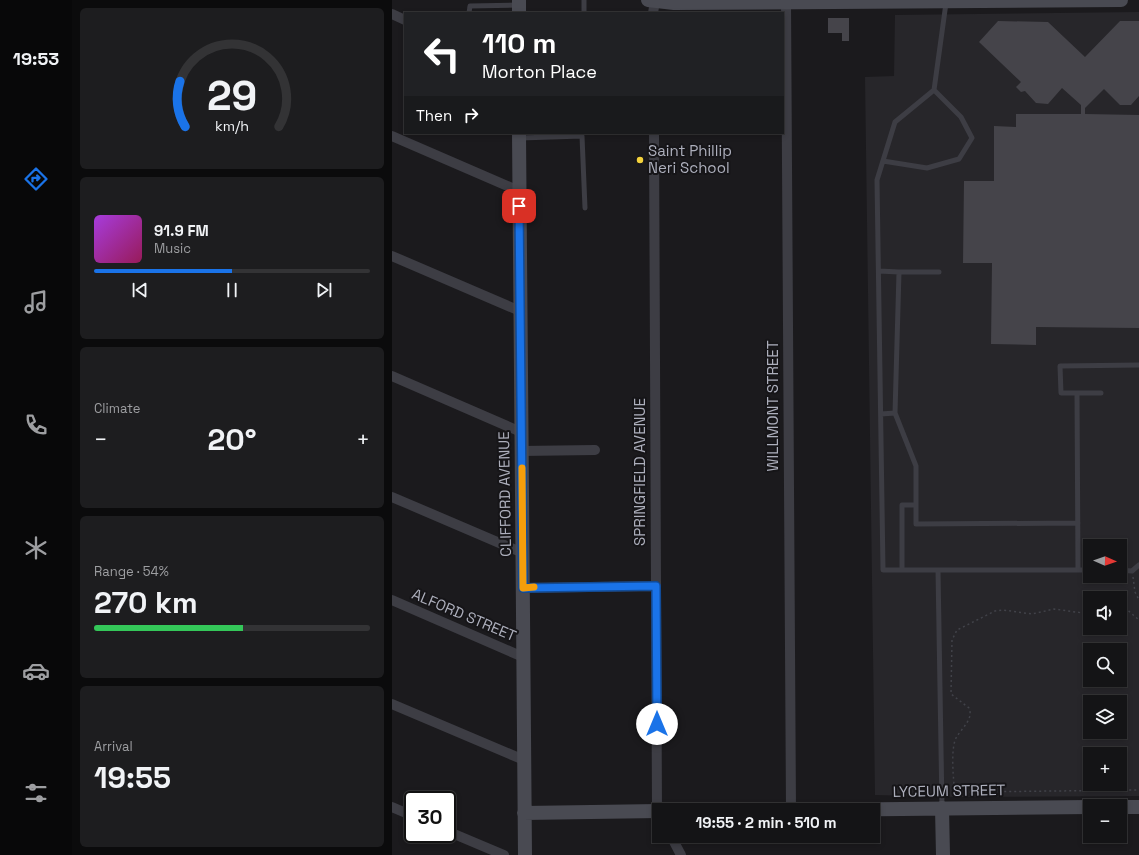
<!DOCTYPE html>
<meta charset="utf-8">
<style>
:root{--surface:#141416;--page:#1d1d1f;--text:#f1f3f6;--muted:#9d9ea1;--line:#333335;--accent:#1a73e8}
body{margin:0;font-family:"Space Grotesk",sans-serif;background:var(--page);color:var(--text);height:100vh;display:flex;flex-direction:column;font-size:15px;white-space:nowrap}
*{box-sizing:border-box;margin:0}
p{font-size:13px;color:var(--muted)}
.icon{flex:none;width:22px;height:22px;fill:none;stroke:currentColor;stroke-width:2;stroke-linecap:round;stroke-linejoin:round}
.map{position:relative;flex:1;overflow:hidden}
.details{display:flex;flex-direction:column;gap:8px;padding:8px;background:#0b0b0c;width:320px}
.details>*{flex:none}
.top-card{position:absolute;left:12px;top:12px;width:380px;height:122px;border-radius:0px;box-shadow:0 2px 6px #0003,0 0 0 1px var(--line);background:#202124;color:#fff;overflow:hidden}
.needle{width:26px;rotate:92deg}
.fabs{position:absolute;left:691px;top:539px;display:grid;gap:8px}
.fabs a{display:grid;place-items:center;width:44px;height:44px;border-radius:0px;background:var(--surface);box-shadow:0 2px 6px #0003,0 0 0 1px var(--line);font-size:20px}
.speed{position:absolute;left:12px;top:791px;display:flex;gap:8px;font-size:20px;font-weight:700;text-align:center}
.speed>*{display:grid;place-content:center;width:52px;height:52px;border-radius:50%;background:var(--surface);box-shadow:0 2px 6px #0003,0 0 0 1px var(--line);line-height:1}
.speed .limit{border:2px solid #111;border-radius:6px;background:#fff;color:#111}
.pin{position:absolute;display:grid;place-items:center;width:34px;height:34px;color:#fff;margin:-17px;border-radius:8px;box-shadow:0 2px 6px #0006}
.me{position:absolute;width:44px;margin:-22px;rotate:0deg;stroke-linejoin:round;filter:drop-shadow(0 0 3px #0008)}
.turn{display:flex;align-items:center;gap:14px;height:84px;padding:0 12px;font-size:18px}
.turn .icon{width:52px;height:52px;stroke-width:2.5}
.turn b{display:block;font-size:28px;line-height:34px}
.then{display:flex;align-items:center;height:38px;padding:0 12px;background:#0003;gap:8px;font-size:15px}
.big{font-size:30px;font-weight:600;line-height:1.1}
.details .card{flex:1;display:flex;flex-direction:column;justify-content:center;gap:6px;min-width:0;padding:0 14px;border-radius:6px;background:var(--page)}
.details .dial{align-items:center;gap:0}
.dial svg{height:104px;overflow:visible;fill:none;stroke:var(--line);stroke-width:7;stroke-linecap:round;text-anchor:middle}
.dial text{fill:var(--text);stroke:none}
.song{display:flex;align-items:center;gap:12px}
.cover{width:48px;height:48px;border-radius:6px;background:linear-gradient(135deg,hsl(280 70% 55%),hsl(330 70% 35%))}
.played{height:4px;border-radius:2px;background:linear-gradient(90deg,var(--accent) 50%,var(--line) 50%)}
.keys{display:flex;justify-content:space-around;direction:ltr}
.heat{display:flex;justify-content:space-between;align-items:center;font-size:22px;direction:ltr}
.charge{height:6px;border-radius:3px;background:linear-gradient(90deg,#34c759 54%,var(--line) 0)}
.trip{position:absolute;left:260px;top:803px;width:228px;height:40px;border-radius:0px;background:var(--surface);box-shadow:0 2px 6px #0003,0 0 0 1px var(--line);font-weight:600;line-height:40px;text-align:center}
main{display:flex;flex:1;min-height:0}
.tab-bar{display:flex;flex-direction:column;width:72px;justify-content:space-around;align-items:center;background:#080809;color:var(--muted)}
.tab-bar .icon{width:28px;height:28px}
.tab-bar .current{color:var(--accent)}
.tab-bar b{font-size:18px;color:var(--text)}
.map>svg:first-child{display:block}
.built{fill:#27262a;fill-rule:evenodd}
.building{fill:#45444a}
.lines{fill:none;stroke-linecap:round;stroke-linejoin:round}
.path{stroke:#414249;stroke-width:1.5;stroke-dasharray:2 3;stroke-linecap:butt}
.lane{stroke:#3d3d44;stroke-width:5}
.street{stroke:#3d3d44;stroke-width:10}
.secondary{stroke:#494a52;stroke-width:14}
.route-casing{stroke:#114b97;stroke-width:10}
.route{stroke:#1a73e8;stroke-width:7}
.slow{stroke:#f59e0b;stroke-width:7}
.poi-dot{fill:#f4d23c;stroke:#161518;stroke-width:1.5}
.labels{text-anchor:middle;stroke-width:4;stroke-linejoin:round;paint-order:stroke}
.poi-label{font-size:15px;fill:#adafbc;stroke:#161518;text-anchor:start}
.street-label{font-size:15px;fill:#adafbc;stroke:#161518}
</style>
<main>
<nav class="tab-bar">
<b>19:53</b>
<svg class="icon current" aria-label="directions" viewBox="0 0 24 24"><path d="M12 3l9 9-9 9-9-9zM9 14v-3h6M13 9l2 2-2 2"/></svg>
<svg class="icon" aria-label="music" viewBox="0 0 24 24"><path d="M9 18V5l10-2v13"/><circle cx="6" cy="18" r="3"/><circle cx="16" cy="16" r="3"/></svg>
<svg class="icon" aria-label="phone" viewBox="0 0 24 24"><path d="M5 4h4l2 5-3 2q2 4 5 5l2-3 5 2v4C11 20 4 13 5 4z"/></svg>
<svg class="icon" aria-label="climate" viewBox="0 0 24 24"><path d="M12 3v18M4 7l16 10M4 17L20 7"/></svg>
<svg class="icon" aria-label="car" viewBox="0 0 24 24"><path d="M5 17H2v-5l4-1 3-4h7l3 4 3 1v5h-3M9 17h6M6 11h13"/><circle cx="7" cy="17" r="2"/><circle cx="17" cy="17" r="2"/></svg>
<svg class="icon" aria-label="filters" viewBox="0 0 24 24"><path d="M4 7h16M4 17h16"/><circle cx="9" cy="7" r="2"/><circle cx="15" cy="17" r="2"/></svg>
</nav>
<section class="details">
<div class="card dial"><svg viewBox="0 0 100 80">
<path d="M14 69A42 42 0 1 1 86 69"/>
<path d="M14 69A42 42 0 0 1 10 34" stroke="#1a73e8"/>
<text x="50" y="56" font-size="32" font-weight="700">29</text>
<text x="50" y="72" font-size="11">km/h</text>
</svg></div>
<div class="card">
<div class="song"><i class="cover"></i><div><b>91.9 FM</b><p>Music</p></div></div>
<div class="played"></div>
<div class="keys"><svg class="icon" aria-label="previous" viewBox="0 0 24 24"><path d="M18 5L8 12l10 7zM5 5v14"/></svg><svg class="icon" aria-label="pause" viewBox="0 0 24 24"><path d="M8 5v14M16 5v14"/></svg><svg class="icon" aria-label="next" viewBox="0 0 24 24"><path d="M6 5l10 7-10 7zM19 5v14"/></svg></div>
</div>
<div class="card"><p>Climate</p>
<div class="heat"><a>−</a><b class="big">20°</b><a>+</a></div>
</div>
<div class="card"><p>Range · 54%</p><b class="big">270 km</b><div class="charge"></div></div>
<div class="card"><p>Arrival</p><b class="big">19:55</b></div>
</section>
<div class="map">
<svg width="747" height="855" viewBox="0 0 747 855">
<rect width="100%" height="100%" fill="#1b1a1d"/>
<path class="built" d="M 747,12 L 747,796 L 564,797 L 483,795 L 473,77 L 502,76 L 503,15 ZM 698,546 L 728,546 L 728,576 L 698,576 ZM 698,598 L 728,598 L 728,628 L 698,628 ZM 698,650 L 728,650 L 728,680 L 698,680 ZM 698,702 L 728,702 L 728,732 L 698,732 ZM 698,754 L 728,754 L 728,784 L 698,784 Z"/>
<path class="building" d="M 436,18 L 457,18 L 457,41 L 450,41 L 450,33 L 436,33 Z
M 606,21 L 656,22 L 693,57 L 728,21 L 747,21 L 747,96 L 739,105 L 728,105 L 712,89 L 693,108 L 693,114 L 747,115 L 747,328 L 644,327 L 644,345 L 599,344 L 600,263 L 571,263 L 572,181 L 602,181 L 602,126 L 624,127 L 624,114 L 689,114 L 689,105 L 670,88 L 656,104 L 644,103 L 633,91 L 629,92 L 624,87 L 629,82 L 587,42 Z"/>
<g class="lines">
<path class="path" d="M 741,577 L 743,592 L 747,600
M 728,607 L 732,607 L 747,620
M 698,614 L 662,609 L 640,614 L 611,610 L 603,611 L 565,630 L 560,640 L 559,694 L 577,708 C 582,719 569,729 564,738 C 559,748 561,773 562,784 L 566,788 L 577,792 L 747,790"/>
<path class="lane" d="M 192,0 L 192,13
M 554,3 L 542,90 L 503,122 L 485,180 L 491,570 L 698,570
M 77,13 L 78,6 L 126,5
M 128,138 L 190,136 L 193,208
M 491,161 L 535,168 L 567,159 L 580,138 L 569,117 L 542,90
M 487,271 L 507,272 L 503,413
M 507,272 L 547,272
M 685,393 L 686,570
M 709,393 L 669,393 L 668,366 L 747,365
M 489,414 L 503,413 L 524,466 L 524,524 L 686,523
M 510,570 L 510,505 L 524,505
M 546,570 L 550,807
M 728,570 L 740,571 L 747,565"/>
<path class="street" d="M 394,2 L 399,810
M 261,13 L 263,1
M 0,14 L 13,20
M 262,133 L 265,811 L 267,815
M 0,136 L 127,191
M 0,256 L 128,311
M 0,376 L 129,432
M 129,451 L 203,450
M 0,497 L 131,553
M 131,588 L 264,586
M 0,600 L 131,657
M 0,704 L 132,760
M 0,807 L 21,816
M 55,831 L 112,855
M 279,836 L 289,855"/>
<path class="secondary" d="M 256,0 L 282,3 L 729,0
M 127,13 L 127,0
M 127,133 L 133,855
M 728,807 L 747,807
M 550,808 L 551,855
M 417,810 L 698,807
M 132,813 L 267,811"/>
</g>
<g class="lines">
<defs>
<path id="route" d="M 127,206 L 131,588 L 264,586 L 265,724"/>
</defs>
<use href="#route" class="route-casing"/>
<use href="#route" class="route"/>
<path class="slow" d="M 130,468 L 131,588 L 142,587"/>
</g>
<circle class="poi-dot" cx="248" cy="160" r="4"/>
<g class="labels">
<g class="poi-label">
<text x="256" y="156">Saint Phillip<tspan x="256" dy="17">Neri School</tspan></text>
</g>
<g class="street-label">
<text transform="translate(381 406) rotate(-90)" y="5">WILLMONT STREET</text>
<text transform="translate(248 472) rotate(-90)" y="5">SPRINGFIELD AVENUE</text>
<text transform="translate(113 494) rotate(-91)" y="5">CLIFFORD AVENUE</text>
<text transform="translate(72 615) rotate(23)" y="5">ALFORD STREET</text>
<text transform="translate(557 791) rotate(-1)" y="5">LYCEUM STREET</text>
</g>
</g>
</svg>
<div class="fabs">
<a><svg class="needle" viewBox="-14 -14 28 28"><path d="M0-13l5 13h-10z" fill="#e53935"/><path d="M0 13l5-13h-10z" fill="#9d9ea1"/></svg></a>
<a><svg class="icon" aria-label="sound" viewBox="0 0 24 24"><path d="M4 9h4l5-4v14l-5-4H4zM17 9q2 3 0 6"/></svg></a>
<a><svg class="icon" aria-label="search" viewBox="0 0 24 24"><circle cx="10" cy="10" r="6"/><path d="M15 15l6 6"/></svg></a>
<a><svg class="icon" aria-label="layers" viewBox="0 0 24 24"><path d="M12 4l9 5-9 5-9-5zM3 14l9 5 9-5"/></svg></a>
<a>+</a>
<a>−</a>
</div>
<div class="speed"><div class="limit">30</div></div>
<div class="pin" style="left:127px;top:206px;background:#d93025"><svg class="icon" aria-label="arrive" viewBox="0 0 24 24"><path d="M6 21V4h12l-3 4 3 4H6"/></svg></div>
<svg class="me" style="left:265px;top:724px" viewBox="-20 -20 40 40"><circle r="19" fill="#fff"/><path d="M0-13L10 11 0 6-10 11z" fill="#1a73e8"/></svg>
<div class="trip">19:55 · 2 min · 510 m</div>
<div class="top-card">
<div class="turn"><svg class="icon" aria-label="left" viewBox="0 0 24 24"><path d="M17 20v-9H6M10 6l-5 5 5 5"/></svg><div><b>110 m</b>Morton Place</div></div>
<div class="then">Then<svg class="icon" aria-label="right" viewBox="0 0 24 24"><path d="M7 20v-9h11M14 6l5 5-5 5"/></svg></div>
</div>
</div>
</main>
